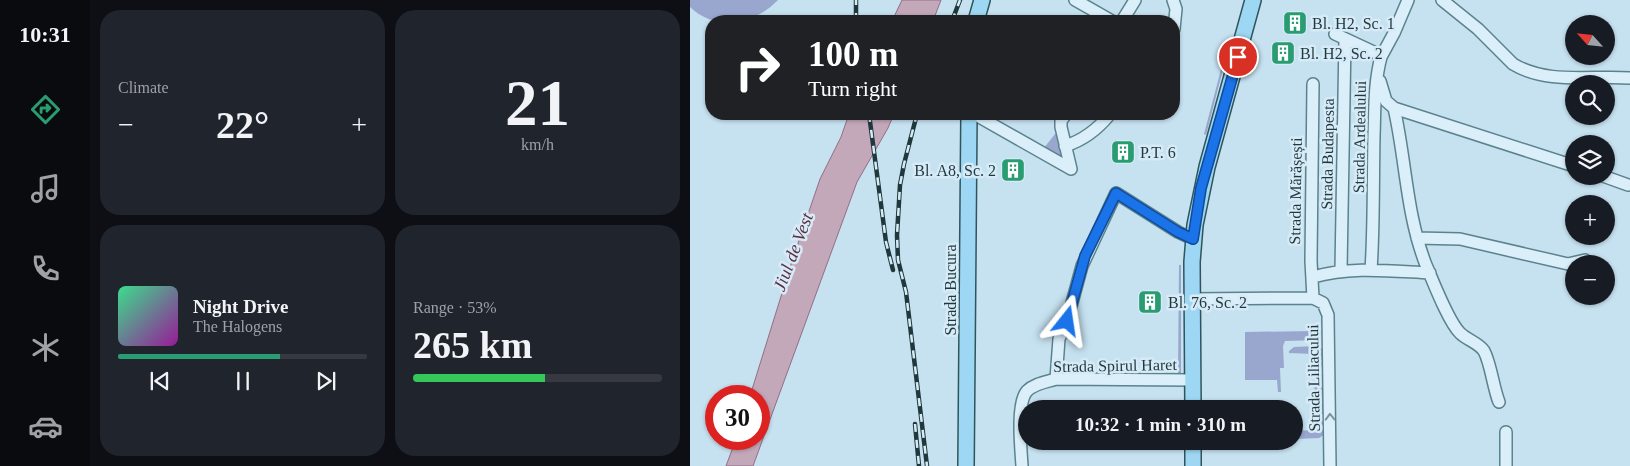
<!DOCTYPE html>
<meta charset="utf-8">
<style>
:root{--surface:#171b24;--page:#20242c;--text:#f1f3f6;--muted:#9ea1a6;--line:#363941;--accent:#299c72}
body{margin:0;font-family:Georgia,serif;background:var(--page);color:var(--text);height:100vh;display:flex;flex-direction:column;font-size:19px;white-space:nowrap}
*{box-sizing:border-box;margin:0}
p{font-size:16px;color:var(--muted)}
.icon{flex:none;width:28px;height:28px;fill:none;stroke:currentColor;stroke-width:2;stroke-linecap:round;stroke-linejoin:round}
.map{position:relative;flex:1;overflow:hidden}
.side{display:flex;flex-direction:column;gap:10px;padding:10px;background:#0d0f14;width:600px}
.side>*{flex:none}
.banner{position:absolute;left:15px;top:15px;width:475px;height:105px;border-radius:20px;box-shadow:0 1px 4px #0004;background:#202124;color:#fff;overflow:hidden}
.needle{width:32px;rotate:297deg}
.fabs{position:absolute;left:875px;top:15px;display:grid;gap:10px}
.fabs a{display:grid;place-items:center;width:50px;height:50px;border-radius:50%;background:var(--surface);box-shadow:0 1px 4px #0004;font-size:25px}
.speed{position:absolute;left:15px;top:385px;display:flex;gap:10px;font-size:25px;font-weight:700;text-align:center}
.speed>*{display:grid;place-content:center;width:65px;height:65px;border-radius:50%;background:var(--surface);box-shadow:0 1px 4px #0004;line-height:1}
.speed .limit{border:8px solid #d22;background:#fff;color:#111}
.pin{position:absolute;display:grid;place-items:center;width:42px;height:42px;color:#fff;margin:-21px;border:2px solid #fff;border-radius:50%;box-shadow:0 1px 5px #0007}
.me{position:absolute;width:55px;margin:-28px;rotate:15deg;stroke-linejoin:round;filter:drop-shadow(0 0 4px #0008)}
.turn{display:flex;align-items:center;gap:18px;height:105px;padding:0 20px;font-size:22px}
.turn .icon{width:65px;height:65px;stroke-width:2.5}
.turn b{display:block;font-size:35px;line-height:42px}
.big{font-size:38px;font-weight:700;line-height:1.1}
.side .tile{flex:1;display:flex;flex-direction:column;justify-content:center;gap:8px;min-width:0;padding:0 18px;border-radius:20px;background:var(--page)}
.side .dial{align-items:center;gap:0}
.dial b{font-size:65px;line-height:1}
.song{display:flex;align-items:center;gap:15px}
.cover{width:60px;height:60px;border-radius:8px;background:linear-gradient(135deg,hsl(150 70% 55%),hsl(300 70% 35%))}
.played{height:5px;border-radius:2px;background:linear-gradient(90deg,var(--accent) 65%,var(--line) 65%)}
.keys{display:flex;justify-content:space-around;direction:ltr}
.heat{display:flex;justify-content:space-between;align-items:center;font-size:28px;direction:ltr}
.charge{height:8px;border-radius:4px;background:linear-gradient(90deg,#34c759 53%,var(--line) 0)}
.side .tiles{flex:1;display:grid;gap:10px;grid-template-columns:repeat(2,1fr)}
.trip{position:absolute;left:328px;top:400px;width:285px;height:50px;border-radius:25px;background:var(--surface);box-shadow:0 1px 4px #0004;font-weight:700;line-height:50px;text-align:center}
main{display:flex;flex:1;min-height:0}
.tab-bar{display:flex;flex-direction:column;width:90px;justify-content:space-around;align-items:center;background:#090b0e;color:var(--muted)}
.tab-bar .icon{width:35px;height:35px}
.tab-bar .on{color:var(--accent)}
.tab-bar b{font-size:22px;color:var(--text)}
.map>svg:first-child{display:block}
.green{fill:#99a6ce}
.water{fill:#c3a8ba;stroke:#926e84}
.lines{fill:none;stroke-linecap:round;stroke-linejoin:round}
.minor-casing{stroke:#5b838c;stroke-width:14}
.major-casing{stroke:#2f555a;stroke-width:18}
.minor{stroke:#daeffa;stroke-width:11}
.major{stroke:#9ed7f3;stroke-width:15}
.rail-casing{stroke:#1f383c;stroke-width:4.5}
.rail{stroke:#d6ebf7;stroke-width:2.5;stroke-dasharray:8;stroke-linecap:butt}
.oneway{stroke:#7c949b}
.route-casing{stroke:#114b97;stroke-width:12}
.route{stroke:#1a73e8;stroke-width:9}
.labels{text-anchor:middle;stroke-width:5;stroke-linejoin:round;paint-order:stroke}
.poi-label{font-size:16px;fill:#1f383c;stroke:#d6ebf7;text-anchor:start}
.street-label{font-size:16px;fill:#1f383c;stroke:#d6ebf7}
.water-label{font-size:18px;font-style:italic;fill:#5c2e41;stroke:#d6ebf7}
</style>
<main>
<nav class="tab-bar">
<b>10:31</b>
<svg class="icon on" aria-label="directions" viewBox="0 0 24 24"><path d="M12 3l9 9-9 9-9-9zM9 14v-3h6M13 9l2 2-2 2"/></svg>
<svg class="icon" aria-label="music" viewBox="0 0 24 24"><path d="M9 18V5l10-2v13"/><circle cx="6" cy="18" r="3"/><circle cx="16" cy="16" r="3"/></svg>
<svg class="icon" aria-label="phone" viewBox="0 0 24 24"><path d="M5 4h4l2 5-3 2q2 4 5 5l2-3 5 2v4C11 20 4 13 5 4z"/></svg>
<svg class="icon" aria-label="climate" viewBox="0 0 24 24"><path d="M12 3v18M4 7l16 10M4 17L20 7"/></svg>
<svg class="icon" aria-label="car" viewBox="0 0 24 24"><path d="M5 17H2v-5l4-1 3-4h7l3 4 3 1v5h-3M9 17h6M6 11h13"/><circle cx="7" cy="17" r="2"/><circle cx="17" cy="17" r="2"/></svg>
</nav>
<section class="side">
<div class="tiles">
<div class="tile"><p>Climate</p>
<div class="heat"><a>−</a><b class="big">22°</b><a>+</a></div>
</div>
<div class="tile dial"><b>21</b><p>km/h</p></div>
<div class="tile">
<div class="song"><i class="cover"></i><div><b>Night Drive</b><p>The Halogens</p></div></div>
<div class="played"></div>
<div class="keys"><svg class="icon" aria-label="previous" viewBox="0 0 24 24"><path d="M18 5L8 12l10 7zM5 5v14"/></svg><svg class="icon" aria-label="pause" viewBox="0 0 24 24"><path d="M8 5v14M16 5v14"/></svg><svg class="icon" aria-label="next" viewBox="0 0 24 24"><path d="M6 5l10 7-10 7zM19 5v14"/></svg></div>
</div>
<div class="tile"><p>Range · 53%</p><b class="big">265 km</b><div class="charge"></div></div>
</div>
</section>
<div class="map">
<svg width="940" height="466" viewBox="0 0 940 466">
<rect width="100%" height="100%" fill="#c6e1f0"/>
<path class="green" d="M 0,0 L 88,0 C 65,24 26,32 0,7 Z
M 534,58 L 536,58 L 516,135 L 514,134 Z
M 365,134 L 367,134 L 375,161 L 354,148 Z
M 489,265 L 491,265 L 491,373 L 488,375 Z
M 555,332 L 625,331 L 631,332 L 629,340 L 595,341 L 593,346 L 594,368 L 590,368 L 591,392 L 588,392 L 587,380 L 555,380 Z
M 628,346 L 634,351 L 634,435 L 629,438 L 605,439 L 604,431 L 625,430 L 624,354 L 599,353 L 599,351 L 604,347 Z"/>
<path class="water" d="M 212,0 L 251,0 L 243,21 L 202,21 Z
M 159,114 L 204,114 L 198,128 L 167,182 L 63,466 L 36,466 L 46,439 L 69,439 L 69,396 L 60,396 L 102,261 L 130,179 L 151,137 Z"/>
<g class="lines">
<defs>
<path id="minor" d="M 385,0 L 422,21
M 483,0 L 486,9 L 484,29
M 752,0 L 788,29 L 823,64 C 858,85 902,75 940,78
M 432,21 L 445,0
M 645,34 L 688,54 L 691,57 C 684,83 685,109 684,136 C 683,181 684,225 681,270
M 691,57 L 704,33 L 718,0
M 690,81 L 696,101 L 704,108 L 884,166
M 623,84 L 621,261 L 623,298
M 704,108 C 716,160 716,214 736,265 C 743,281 758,321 770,333 C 777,340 789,343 794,351 C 801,364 803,387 809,402
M 284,114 L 381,169
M 376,114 L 371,121 L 371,127 L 381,169
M 375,146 C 394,140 408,129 420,114
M 913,176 L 938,185
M 727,238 L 770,239 L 878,264 L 895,260
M 651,270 L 655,39
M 623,277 C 661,266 700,271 740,273
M 502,299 L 623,298 L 633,303 L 638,315 L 640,466
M 366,379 L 369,339 L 377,321 L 392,266 L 426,193 L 488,232 L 503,239
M 816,432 L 816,466
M 332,466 C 331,449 326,403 337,391 C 345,383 357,382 366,379 L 503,380"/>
<path id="major" d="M 286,21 L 292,0
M 503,409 L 502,262 L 505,225 L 517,167 L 563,0
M 503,441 L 503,466
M 276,466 L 279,114"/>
</defs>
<use href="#minor" class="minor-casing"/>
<use href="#major" class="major-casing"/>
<use href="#minor" class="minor"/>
<use href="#major" class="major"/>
<defs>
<path id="rail" d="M 166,21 L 166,0
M 262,21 L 270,0
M 179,114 L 196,242 L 203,270
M 227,114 L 214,164 L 210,185 L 207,235 L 208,260 L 216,292 L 237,466
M 225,424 L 229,466"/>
</defs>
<use href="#rail" class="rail-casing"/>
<use href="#rail" class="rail"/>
</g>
<defs><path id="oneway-chevron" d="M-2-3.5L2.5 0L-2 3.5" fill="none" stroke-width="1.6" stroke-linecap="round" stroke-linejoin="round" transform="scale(1.25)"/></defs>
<use class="oneway" href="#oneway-chevron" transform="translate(640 417) rotate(-91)"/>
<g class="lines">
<defs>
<path id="route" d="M 377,321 L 395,256 L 426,193 L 488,232 L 503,239 L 511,188 L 548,57"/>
</defs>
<use href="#route" class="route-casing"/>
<use href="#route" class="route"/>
</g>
<defs>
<symbol id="building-square" viewBox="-11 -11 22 22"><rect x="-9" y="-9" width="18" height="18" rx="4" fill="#299c72" stroke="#d6ebf7"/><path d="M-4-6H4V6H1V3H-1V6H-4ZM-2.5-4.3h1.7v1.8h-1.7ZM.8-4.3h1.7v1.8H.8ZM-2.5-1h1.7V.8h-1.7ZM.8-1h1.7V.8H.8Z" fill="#fff"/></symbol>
</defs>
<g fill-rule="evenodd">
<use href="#building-square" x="591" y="9" width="28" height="28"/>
<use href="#building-square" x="579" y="39" width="28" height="28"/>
<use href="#building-square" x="419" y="138" width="28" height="28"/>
<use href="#building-square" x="309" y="156" width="28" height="28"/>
<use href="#building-square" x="446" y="288" width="28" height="28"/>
</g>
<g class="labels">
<g class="poi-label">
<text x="622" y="29">Bl. H2, Sc. 1</text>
<text x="610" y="59">Bl. H2, Sc. 2</text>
<text x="450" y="158">P.T. 6</text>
<text x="306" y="176" text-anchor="end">Bl. A8, Sc. 2</text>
<text x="478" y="308">Bl. 76, Sc. 2</text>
</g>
<g class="street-label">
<text transform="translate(669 137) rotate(-89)" y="6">Strada Ardealului</text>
<text transform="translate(637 154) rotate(-89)" y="6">Strada Budapesta</text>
<text transform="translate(605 191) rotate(-89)" y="6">Strada Mărășești</text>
<text transform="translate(260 290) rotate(-90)" y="6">Strada Bucura</text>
<text transform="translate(425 365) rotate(-1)" y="6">Strada Spirul Haret</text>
<text transform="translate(623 378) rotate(-91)" y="6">Strada Liliacului</text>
</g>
<g class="water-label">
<text transform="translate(103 252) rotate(-69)" y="6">Jiul de Vest</text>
</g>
</g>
</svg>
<div class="fabs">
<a><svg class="needle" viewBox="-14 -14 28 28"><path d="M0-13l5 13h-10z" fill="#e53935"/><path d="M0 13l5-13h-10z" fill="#9ea1a6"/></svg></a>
<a><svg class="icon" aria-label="search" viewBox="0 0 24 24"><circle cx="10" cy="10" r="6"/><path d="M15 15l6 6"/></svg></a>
<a><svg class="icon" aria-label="layers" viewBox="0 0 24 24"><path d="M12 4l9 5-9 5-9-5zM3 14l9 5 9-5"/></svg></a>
<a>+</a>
<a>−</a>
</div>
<div class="speed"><div class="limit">30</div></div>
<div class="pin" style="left:548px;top:57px;background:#d93025"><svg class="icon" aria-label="arrive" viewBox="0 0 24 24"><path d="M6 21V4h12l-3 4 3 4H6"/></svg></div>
<svg class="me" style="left:377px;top:321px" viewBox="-20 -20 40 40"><path d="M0-17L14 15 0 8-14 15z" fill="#1a73e8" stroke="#fff" stroke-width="4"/></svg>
<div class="trip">10:32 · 1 min · 310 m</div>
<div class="banner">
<div class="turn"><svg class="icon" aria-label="right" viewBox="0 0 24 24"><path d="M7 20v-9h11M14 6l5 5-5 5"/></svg><div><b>100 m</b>Turn right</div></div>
</div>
</div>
</main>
